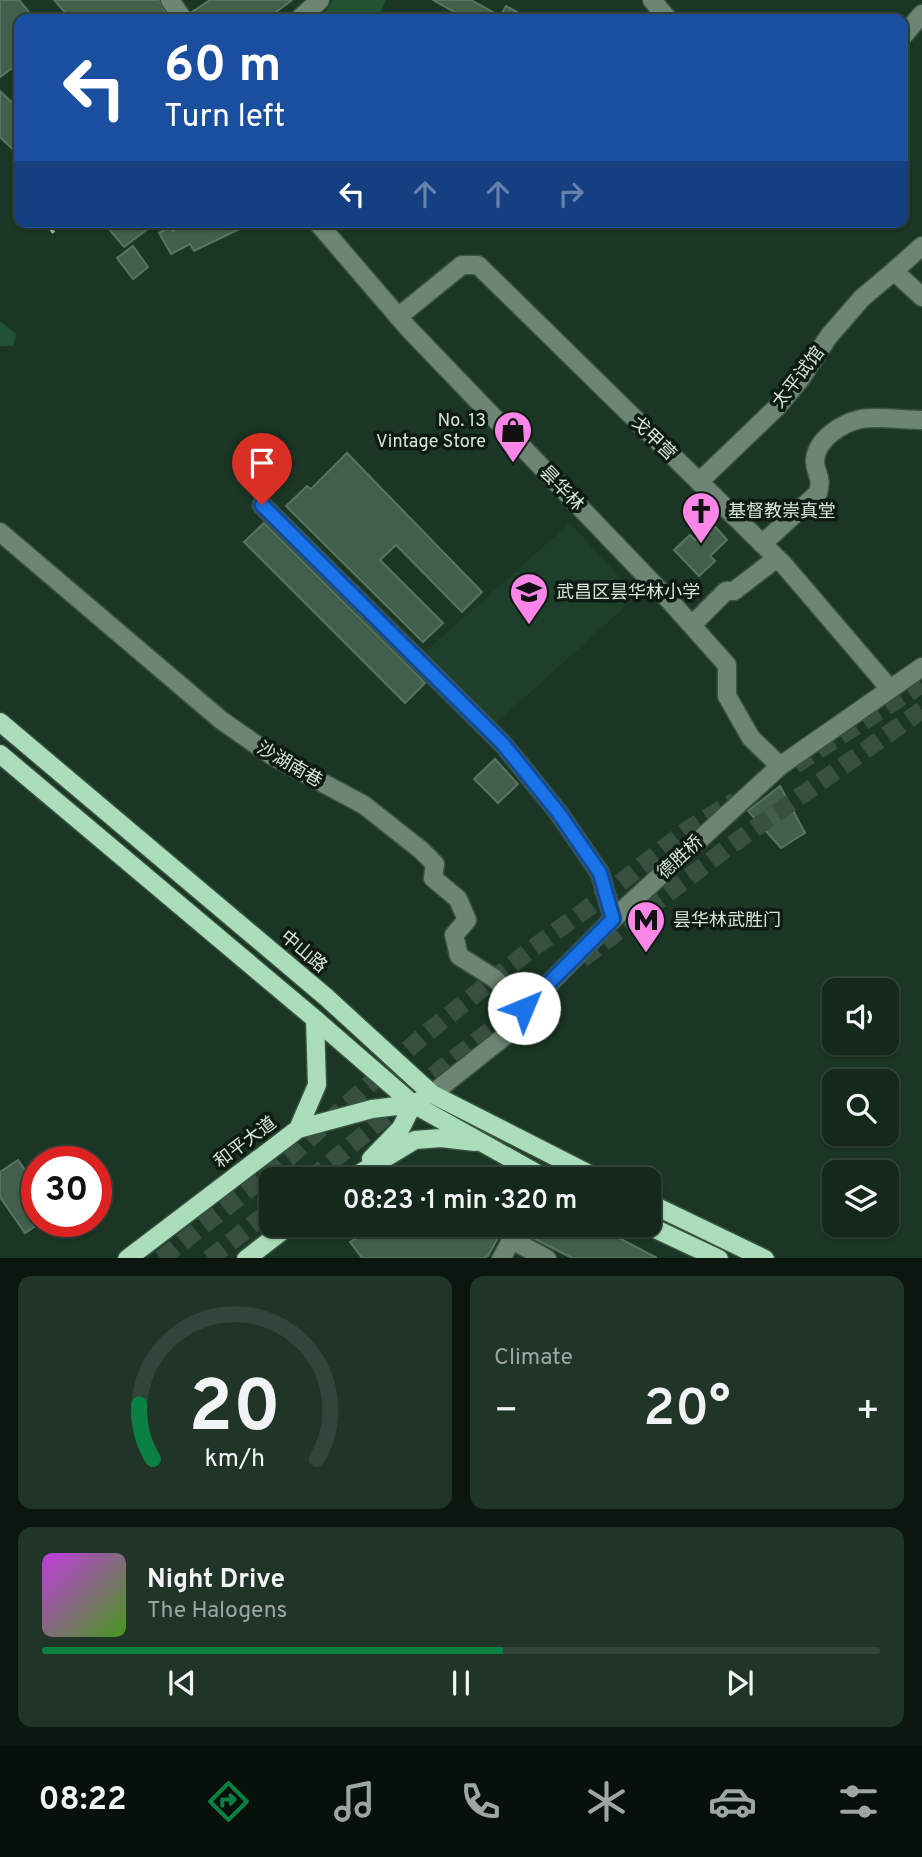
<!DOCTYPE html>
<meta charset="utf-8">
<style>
:root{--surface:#14281b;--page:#213428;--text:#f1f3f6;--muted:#9da6a3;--line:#33443a;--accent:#0b8043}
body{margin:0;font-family:Overpass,"Noto Sans SC",sans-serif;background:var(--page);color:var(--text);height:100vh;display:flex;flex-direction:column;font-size:26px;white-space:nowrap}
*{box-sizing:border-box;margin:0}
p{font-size:23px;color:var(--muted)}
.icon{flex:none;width:38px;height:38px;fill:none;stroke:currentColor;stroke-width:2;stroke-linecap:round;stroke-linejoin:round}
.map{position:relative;height:1258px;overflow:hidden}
.side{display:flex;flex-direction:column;gap:18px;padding:18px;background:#0b160f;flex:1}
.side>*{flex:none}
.banner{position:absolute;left:14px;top:14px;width:894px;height:214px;border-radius:14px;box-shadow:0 2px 5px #0004,0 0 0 2px var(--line);background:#1a4fa0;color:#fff;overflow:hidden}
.fabs{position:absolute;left:822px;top:978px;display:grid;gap:14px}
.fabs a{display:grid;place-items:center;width:77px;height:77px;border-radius:14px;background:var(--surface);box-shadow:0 2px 5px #0004,0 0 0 2px var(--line);font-size:35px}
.speed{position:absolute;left:21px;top:1146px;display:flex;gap:14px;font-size:35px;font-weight:700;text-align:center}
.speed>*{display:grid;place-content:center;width:91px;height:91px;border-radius:50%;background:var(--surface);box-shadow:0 2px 5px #0004,0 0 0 2px var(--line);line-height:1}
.speed .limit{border:10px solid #d22;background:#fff;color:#111}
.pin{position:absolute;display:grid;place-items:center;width:60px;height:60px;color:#fff;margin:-72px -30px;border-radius:50% 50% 50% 0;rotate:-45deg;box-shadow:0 0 7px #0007}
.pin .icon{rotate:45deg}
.me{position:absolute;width:77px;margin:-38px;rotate:45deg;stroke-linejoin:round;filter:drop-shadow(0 0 5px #0008)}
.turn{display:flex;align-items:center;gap:24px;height:147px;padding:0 35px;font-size:32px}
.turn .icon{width:91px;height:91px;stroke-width:2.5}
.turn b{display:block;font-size:49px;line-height:60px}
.lanes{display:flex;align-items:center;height:66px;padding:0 35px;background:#0003;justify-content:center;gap:35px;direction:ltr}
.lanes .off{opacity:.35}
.big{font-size:52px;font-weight:600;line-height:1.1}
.side .card{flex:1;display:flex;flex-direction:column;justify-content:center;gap:10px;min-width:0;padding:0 24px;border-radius:14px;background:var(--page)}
.side .dial{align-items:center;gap:0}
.dial svg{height:182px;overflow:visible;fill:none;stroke:var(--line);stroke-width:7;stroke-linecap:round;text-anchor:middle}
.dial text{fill:var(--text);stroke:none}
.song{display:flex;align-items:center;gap:21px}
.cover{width:84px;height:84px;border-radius:10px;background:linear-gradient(135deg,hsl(290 70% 55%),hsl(100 70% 35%))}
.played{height:7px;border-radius:4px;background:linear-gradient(90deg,var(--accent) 55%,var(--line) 55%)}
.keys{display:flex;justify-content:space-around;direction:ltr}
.heat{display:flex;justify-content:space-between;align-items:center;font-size:38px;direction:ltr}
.side .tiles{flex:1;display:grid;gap:18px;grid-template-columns:1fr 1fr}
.card:last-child{grid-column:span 2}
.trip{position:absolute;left:259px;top:1167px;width:402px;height:70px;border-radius:14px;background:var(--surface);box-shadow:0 2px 5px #0004,0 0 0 2px var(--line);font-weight:600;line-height:70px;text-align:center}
.tab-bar{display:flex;height:112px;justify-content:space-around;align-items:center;background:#08100b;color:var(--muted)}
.tab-bar .icon{width:49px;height:49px}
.tab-bar .current{color:var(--accent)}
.tab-bar b{font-size:32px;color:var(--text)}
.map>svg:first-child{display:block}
.built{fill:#1e402a}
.green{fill:#205233}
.building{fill:#425f4b;stroke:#587560;stroke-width:2}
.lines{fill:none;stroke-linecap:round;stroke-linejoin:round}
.major-tunnel{stroke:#37503f;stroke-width:18;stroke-dasharray:18 9;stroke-linecap:butt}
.minor-casing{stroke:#395241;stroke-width:21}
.major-casing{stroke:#395241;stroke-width:21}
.minor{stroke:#6d8674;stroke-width:18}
.major{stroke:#aaddb9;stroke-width:18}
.rail{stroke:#a5b8aa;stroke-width:4.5;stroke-dasharray:3.5 7;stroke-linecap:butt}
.route-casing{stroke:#114b97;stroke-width:18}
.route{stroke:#1a73e8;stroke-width:12}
.labels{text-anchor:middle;stroke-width:7;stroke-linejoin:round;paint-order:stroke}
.street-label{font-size:18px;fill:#d6e6da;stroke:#0e1a12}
.poi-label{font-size:18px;fill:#d6e6da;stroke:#0e1a12;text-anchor:start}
</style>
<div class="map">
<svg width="922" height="1259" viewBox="0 0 922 1259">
<rect width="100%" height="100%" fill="#1b3624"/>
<path class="built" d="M 570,523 L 637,596 L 493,726 L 421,655 Z"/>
<path class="green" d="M 333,0 L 386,0 L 378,19 L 321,19 Z
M 0,321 L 16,334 L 13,346 L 0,346 Z"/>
<path class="building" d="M 0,0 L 19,0 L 35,19 L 19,19 L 19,63 L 0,77 Z
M 54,0 L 159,0 L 169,19 L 71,19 Z
M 210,0 L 292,0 L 267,19 L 194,19 L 192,12 Z
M 433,0 L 471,0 L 500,16 L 506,6 L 530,19 L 467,19 Z
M 0,91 L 19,109 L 19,155 L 0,137 Z
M 103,222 L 157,222 L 124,247 Z
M 189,222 L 254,222 L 194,251 L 190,244 L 171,254 L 159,233 L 170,227 L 173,231 Z
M 133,246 L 148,267 L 133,279 L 117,258 Z
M 347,453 L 482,592 L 462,612 L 396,545 L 380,560 L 443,623 L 423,642 L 286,506 L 307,486 L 311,489 Z
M 264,523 L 425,683 L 405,703 L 244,542 Z
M 712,523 L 727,540 L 710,556 L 715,561 L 699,576 L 674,550 L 690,535 L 695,540 Z
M 495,759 L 518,784 L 498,803 L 474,779 Z
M 780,786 L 805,833 L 781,848 L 748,811 Z
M 18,1160 L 37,1187 L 37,1225 L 25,1233 L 0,1197 L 0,1172 Z
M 379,1225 L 505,1225 L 488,1256 L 484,1258 L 362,1258 L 350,1242 Z
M 535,1225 L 594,1225 L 657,1258 L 572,1258 L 529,1236 Z"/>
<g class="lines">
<path class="major-tunnel" d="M 795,765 L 922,684
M 582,959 L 727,848 L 922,710
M 310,1180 L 445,1066 L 532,998
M 161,1259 L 288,1158 L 423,1036 L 529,951 L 592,905 L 687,830 L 735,801
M 209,1259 L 271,1210"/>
<defs>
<path id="minor" d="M 170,0 L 183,19
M 652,0 L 668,19
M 299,19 L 320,0
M 903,36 L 922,14
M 317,222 L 408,328 L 670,601 L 727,665 L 727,696 L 751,738 L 780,766
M 922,246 L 894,271 L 922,297
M 398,317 L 462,265 L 478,265 L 784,565 L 890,689
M 699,482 L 778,406 L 799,381 L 829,336 L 862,298 L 894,271
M 262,505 L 503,744 L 558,812 L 600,873 L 613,919
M 0,532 L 221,720 L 271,755 L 364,805 L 421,850 L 435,864 L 433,878 L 458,899 L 467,920 L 454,935 L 459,956 L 494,978 L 525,1008
M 762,544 L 818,493 C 823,476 815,474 815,461 C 816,439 842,423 861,419 C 880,416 903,420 922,420
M 692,625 L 726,591 L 734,591 L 777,558
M 432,1094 L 529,1017 L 525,1008 L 613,919 L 780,766 L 922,667
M 512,1240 L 547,1259
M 501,1259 L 520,1225"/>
<path id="major" d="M 0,722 L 326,997 L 432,1094 L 601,1180
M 0,754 L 315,1019 L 413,1104 L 549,1180
M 298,1129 L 372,1109 L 413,1104
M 371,1159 L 401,1128 L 413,1104 L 423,1099
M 352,1178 L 415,1140 L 441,1138 L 475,1142
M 649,1203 L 765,1259
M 647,1225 L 719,1259
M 127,1259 L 298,1129 L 317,1085 L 315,1019
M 246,1259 L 290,1225"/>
</defs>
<use href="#minor" class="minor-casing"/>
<use href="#major" class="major-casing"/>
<use href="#minor" class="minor"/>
<use href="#major" class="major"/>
<path class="rail" d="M 51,232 L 65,222"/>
</g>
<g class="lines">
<defs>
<path id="route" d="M 262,505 L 503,744 L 558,812 L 600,873 L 613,919 L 524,1008"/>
</defs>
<use href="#route" class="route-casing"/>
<use href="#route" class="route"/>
</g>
<defs>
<symbol id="shop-pin" viewBox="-11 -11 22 30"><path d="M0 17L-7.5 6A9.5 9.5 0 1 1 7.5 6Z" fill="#fa87e7" stroke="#0e1a12"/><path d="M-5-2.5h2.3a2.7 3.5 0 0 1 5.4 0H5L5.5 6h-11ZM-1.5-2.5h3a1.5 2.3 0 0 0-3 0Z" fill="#111"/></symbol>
<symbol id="church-pin" viewBox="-11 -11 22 30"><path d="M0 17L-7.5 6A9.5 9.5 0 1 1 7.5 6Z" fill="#fa87e7" stroke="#0e1a12"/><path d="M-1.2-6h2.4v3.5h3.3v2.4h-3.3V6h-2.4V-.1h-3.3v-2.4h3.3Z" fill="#111"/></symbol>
<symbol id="school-pin" viewBox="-11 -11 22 30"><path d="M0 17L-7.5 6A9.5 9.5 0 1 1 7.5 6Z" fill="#fa87e7" stroke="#0e1a12"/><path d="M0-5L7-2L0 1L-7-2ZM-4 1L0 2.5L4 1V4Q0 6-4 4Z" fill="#111"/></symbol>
<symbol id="metro-pin" viewBox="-11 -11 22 30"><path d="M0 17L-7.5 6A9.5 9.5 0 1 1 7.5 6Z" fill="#fa87e7" stroke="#0e1a12"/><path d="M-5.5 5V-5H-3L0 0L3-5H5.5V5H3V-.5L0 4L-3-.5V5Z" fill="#111"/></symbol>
</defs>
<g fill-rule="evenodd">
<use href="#shop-pin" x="491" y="408" width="44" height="60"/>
<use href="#church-pin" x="679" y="489" width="44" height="60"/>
<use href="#school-pin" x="507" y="570" width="44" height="60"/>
<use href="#metro-pin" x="624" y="898" width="44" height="60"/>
</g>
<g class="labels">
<g class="street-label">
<text transform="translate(798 377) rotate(-52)" y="6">太平试馆</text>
<text transform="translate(654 438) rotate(44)" y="6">戈甲营</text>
<text transform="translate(562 488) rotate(46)" y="6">昙华林</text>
<text transform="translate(290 764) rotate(30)" y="6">沙湖南巷</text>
<text transform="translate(680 857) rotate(-43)" y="6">德胜桥</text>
<text transform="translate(304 951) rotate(40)" y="6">中山路</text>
<text transform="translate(245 1142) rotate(-37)" y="6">和平大道</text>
</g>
<g class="poi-label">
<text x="486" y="426" text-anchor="end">No. 13<tspan x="486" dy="21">Vintage Store</tspan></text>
<text x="728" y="517">基督教崇真堂</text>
<text x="556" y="598">武昌区昙华林小学</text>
<text x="673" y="926">昙华林武胜门</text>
</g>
</g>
</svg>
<div class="fabs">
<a><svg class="icon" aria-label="sound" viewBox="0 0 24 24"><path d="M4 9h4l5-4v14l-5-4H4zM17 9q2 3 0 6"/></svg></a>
<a><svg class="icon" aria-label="search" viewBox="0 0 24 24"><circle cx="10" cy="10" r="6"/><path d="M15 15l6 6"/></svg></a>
<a><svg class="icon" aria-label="layers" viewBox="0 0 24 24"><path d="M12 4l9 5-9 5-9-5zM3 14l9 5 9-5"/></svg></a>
</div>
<div class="speed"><div class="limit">30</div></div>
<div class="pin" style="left:262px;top:505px;background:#d93025"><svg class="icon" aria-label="arrive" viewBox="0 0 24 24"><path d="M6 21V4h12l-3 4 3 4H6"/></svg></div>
<svg class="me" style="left:524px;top:1008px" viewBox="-20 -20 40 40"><circle r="19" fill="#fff"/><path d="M0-13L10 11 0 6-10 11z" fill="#1a73e8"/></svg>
<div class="trip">08:23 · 1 min · 320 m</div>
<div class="banner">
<div class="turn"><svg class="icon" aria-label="left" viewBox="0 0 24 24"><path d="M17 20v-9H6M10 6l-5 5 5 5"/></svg><div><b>60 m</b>Turn left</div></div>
<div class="lanes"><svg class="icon" aria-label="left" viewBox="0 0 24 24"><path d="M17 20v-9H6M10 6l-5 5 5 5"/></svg><svg class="icon off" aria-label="ahead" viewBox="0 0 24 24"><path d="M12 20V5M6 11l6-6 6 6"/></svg><svg class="icon off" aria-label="ahead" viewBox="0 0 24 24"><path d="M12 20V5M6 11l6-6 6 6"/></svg><svg class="icon off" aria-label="right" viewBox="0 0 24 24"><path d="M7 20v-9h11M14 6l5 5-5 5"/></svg></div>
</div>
</div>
<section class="side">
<div class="tiles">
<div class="card dial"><svg viewBox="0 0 100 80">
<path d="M14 69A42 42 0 1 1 86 69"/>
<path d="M14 69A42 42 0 0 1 8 45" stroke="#0b8043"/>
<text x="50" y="56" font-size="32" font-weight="700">20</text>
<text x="50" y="72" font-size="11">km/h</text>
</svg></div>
<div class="card"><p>Climate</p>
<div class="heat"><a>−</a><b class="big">20°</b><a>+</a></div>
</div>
<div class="card">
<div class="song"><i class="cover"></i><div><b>Night Drive</b><p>The Halogens</p></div></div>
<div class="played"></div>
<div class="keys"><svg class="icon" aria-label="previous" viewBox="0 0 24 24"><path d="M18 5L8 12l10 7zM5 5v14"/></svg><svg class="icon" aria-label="pause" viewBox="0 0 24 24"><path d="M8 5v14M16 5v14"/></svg><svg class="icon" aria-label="next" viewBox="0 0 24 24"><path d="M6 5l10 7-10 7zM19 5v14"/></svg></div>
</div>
</div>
</section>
<nav class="tab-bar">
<b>08:22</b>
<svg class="icon current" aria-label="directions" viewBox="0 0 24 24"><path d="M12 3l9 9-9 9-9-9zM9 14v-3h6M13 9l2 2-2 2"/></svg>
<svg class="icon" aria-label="music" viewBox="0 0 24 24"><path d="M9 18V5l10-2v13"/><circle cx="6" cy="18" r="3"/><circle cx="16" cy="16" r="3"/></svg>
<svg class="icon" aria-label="phone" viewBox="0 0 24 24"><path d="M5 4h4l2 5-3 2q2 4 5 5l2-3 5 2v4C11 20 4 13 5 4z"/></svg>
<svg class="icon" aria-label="climate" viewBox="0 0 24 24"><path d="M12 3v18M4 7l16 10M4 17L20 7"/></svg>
<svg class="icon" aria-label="car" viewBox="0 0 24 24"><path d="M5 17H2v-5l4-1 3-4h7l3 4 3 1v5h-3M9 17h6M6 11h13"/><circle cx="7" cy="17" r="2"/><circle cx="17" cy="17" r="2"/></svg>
<svg class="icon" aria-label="filters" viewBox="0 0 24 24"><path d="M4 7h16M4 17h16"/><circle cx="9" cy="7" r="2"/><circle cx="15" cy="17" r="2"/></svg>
</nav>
